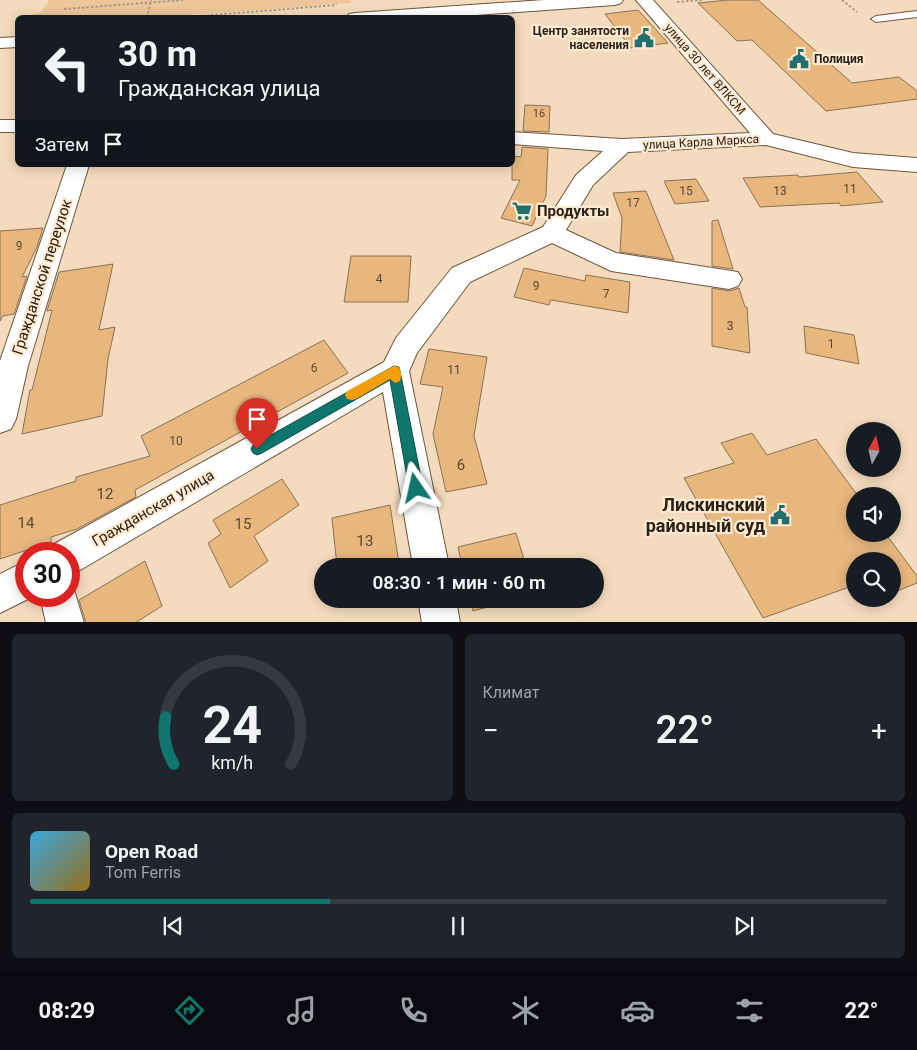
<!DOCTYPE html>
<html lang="ru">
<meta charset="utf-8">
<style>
:root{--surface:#171b24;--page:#20242c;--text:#f1f3f6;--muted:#9ea1a6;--line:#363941;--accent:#0f766e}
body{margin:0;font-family:Roboto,sans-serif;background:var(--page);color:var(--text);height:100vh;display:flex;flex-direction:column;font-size:19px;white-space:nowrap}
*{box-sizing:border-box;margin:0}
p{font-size:16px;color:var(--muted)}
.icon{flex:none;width:28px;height:28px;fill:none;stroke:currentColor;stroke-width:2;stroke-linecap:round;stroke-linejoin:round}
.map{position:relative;height:622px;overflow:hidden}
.side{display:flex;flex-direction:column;gap:12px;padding:12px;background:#0d0f14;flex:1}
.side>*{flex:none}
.hud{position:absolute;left:15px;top:15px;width:500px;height:152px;border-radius:8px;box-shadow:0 2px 12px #0003;background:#171b24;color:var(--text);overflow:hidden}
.needle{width:32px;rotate:8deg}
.buttons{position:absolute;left:846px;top:422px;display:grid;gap:10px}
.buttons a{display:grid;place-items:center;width:55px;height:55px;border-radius:50%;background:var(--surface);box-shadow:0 2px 12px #0003;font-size:25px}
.speed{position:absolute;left:15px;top:542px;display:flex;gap:10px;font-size:25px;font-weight:700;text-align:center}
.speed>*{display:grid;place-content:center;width:65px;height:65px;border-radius:50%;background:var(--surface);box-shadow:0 2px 12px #0003;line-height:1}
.speed .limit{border:8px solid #d22;background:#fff;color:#111}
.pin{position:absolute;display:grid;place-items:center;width:42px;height:42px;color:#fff;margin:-51px -21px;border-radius:50% 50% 50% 0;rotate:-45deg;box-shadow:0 0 5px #0007}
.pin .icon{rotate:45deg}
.me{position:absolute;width:55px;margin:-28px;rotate:349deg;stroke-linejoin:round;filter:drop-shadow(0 0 4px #0008)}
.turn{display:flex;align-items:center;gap:18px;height:105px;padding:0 20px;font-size:22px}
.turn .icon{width:65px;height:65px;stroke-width:2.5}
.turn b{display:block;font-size:35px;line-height:42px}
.then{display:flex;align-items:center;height:48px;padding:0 20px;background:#0003;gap:10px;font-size:19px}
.big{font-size:38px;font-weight:600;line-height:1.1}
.side .tile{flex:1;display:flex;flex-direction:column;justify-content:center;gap:8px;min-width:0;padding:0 18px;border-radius:8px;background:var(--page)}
.side .dial{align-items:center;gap:0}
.dial svg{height:130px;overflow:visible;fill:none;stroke:var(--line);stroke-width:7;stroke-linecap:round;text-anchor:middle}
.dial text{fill:var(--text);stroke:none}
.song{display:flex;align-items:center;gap:15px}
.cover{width:60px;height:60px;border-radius:8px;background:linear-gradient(135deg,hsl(200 70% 55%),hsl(40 70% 35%))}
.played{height:5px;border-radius:2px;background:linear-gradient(90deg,var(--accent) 35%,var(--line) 35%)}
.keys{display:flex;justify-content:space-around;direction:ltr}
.heat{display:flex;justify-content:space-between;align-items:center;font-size:28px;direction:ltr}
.side .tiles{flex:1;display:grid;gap:12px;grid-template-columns:1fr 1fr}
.tile:last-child{grid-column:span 2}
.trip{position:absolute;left:314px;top:558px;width:290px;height:50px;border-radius:25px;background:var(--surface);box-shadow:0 2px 12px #0003;font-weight:600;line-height:50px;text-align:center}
.tabs{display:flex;height:80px;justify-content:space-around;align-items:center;background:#090b0e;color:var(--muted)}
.tabs .icon{width:35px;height:35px}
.tabs .on{color:var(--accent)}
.tabs b{font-size:22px;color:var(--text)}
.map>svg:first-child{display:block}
.green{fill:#edc79b}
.building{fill:#e7b77e;stroke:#897258}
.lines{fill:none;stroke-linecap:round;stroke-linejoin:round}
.service-casing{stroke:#6c563c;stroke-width:2}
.minor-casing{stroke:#6c563c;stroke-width:2}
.path{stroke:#ad9982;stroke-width:2;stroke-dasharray:2.5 2;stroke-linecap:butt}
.service{fill:#fff;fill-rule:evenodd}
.minor{fill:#fff;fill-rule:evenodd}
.route{fill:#0f766e;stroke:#0a4d48}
.slow{fill:#f59e0b}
.labels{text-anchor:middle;stroke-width:4.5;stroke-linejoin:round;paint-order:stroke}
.far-number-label{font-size:11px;fill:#5a4731}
.far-poi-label{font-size:12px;font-weight:bold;fill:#2b2217;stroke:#fee9d1;text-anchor:end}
.far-street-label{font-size:12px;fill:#2b2217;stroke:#fee9d1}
.number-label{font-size:12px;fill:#5a4731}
.poi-label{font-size:15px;font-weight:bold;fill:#2b2217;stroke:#fee9d1;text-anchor:start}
.street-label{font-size:15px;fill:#2b2217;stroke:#fee9d1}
.near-number-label{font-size:15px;fill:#5a4731}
.near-poi-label{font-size:18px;font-weight:bold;fill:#2b2217;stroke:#fee9d1;text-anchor:end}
</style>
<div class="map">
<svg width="917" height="623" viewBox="0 0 917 623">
<rect width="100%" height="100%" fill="#f5dbbd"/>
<path class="green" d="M 47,0 L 350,0 L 351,3 L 161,17 L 24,17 L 41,12 L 49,1 Z"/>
<path class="building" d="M 728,0 L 758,0 L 852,83 L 899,77 L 917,91 L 917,99 L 826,111 L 752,40 L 737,41 L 698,3 Z
M 638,10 L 668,43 L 631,48 L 605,14 Z
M 525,105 L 550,106 L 549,132 L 523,131 Z
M 522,147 L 548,149 L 546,196 L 532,226 L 501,218 L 520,180 L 512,180 L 512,156 L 521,157 Z
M 857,172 L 883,202 L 841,206 L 839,203 L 760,207 L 743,178 L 798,175 L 799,177 Z
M 696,179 L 709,201 L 675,204 L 664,181 Z
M 646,191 L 674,260 L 620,252 L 622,218 L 613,193 Z
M 718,220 L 733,269 L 712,266 L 712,221 Z
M 43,228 L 37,247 L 22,277 L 27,276 L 14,314 L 3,316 L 0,321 L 0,231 Z
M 351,256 L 411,256 L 408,302 L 344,302 Z
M 113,264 L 99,330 L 115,327 L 108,359 L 102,416 L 22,434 L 30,390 L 32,390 L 52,310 L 47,311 L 59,272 Z
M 524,268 L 585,281 L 586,275 L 630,282 L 628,313 L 551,300 L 549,305 L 514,297 Z
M 712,288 L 729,291 L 739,288 L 745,307 L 747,307 L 750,353 L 712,346 Z
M 804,326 L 854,335 L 859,364 L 806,353 Z
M 324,340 L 348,373 L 135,490 L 136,497 L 77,529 L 51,537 L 51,542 L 0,559 L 0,505 L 76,481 L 76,477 L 150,456 L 141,436 Z
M 429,349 L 487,357 L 474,436 L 487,484 L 446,492 L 433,434 L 443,387 L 420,384 Z
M 752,433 L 767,455 L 816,439 L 858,496 L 855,496 L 855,534 L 886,534 L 917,576 L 917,583 L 892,593 L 892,561 L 855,561 L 855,585 L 763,618 L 684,478 L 734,463 L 721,443 Z
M 282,479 L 299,505 L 254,536 L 268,561 L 230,588 L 208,543 L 221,534 L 213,520 Z
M 390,505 L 399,563 L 387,566 L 337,566 L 332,518 Z
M 516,533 L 526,566 L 462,566 L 458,547 Z
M 145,561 L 162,606 L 135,623 L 86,623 L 79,600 Z
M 470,599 L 518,599 L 473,611 Z"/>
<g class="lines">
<defs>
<path id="service" d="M 917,11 L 917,17 L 876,22 L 871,19 L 876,16 Z"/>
<path id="minor" d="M 544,0 L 623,0 L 621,3 L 615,5 L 435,18 L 347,18 L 349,14 L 355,13 Z
M 636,0 L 653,0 L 773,134 L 853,153 L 917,158 L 917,172 L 853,167 L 766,145 L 628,152 L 593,185 L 566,230 L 616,253 L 738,272 L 742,279 L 738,286 L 729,289 L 611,271 L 552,243 L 470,282 L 417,353 L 409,371 L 449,566 L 413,566 L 383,392 L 82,569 L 69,574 L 69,554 L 52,554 L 56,543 L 384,362 L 396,338 L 452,268 L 543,227 L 576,175 L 603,151 L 512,144 L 512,132 L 622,139 L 750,133 Z
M 18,37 L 18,47 L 0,48 L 0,38 Z
M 0,120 L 18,120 L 18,132 L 0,132 Z
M 67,165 L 89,165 L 28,366 L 16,419 L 11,429 L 0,433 L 0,361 Z
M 26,561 L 26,596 L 34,596 L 0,613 L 0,574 Z
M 69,581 L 72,583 L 84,623 L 46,623 L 40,596 L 69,596 Z
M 418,599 L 456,599 L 460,623 L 422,623 Z"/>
</defs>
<use href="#service" class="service-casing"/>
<use href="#minor" class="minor-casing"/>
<path class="path" d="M 842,0 L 857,12
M 677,2 L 703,0
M 64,9 L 184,0
M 147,18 L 151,0
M 175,18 L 337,5"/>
<use href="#service" class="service"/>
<use href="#minor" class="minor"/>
</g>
<path class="route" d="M 394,366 L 399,367 L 400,371 L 423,488 L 421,493 L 416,495 L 411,493 L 409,488 L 390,380 L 262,453 L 257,455 L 253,453 L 251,449 L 253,445 Z"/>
<path class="slow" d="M 394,366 L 399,367 C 401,372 402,376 400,381 L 395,383 L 390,379 L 356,399 L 352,400 L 347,399 L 345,395 L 347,391 Z"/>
<defs>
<symbol id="civic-bare" viewBox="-9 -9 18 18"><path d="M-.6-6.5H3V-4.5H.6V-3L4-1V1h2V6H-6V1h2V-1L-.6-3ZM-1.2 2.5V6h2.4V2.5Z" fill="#236e6e" stroke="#fee9d1" stroke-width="2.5" paint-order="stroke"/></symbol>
<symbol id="supermarket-bare" viewBox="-9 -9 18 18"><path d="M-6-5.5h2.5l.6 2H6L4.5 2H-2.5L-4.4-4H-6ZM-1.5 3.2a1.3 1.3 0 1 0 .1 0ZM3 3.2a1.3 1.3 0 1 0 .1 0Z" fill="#236e6e" stroke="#fee9d1" stroke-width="2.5" paint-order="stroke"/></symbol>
</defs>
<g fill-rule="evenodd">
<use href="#civic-bare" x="630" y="24" width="28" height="28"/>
<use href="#civic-bare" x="785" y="45" width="28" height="28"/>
<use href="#supermarket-bare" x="508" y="197" width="28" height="28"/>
<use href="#civic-bare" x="766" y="501" width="28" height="28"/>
</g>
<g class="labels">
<g class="far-number-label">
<text x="539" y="117">16</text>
</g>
<g class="far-poi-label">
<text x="629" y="35">Центр занятости<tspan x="629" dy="14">населения</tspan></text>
<text x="814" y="63" text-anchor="start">Полиция</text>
</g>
<g class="far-street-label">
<text transform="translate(705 69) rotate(49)" y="4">улица 30 лет ВЛКСМ</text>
<text transform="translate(701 142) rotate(-3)" y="4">улица Карла Маркса</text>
</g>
<g class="number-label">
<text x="850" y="193">11</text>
<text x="686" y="195">15</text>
<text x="780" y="195">13</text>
<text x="633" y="207">17</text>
<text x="19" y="250">9</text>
<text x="379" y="283">4</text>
<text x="536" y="290">9</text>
<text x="606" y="298">7</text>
<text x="730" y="330">3</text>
<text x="831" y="348">1</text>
<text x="314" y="372">6</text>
<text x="454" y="374">11</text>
<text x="176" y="445">10</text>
</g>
<g class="poi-label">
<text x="537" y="216">Продукты</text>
</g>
<g class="street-label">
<text transform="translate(42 277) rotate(-72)" y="5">Гражданской переулок</text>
<text transform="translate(153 508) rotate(-30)" y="5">Гражданская улица</text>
</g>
<g class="near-number-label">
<text x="461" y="470">6</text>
<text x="105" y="499">12</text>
<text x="26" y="528">14</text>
<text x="243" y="529">15</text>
<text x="365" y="546">13</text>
</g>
<g class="near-poi-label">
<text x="765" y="511">Лискинский<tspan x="765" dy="21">районный суд</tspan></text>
</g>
</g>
</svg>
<div class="buttons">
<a><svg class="needle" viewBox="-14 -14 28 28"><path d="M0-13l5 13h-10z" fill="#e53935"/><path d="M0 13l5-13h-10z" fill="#9ea1a6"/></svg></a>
<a><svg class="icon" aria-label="sound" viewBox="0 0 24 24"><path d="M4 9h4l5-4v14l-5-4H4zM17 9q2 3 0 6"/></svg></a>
<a><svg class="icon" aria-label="search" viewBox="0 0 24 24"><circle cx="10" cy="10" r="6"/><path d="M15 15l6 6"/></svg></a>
</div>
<div class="speed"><div class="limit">30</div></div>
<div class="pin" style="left:257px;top:449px;background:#d93025"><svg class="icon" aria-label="arrive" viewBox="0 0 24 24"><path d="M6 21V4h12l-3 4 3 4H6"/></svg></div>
<svg class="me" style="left:416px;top:488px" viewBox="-20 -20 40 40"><path d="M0-17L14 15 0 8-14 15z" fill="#0f766e" stroke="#fff" stroke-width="4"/></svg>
<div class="trip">08:30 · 1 мин · 60 m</div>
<div class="hud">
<div class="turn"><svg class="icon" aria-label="left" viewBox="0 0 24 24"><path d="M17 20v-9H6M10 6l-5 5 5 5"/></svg><div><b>30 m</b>Гражданская улица</div></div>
<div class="then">Затем<svg class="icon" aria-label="arrive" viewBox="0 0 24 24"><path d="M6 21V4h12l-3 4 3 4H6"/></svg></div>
</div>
</div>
<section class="side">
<div class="tiles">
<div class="tile dial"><svg viewBox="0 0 100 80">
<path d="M14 69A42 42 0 1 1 86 69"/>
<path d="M14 69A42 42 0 0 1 9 40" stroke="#0f766e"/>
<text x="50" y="56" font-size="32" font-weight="700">24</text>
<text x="50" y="72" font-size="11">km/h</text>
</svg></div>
<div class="tile"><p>Климат</p>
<div class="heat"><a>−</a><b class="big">22°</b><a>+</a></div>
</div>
<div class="tile">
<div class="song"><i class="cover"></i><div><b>Open Road</b><p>Tom Ferris</p></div></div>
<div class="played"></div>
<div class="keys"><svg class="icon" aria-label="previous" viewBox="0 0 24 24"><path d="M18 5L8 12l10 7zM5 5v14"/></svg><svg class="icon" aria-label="pause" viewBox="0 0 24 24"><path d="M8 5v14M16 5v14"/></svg><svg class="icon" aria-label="next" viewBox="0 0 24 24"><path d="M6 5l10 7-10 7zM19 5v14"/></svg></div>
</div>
</div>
</section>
<nav class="tabs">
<b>08:29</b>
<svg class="icon on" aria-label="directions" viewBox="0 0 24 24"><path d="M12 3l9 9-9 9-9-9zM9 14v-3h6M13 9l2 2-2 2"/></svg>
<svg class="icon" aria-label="music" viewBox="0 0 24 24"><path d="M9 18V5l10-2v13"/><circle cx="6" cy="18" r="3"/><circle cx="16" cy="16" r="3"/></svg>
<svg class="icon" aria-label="phone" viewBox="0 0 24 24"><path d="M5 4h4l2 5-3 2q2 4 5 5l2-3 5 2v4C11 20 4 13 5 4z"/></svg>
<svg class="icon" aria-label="climate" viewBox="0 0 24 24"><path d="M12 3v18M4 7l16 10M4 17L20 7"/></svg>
<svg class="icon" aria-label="car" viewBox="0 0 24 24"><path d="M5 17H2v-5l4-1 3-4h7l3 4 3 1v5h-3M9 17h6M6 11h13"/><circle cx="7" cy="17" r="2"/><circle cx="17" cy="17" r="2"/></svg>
<svg class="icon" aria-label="filters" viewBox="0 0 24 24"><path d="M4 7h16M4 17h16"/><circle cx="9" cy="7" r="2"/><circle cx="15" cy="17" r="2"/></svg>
<b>22°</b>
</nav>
